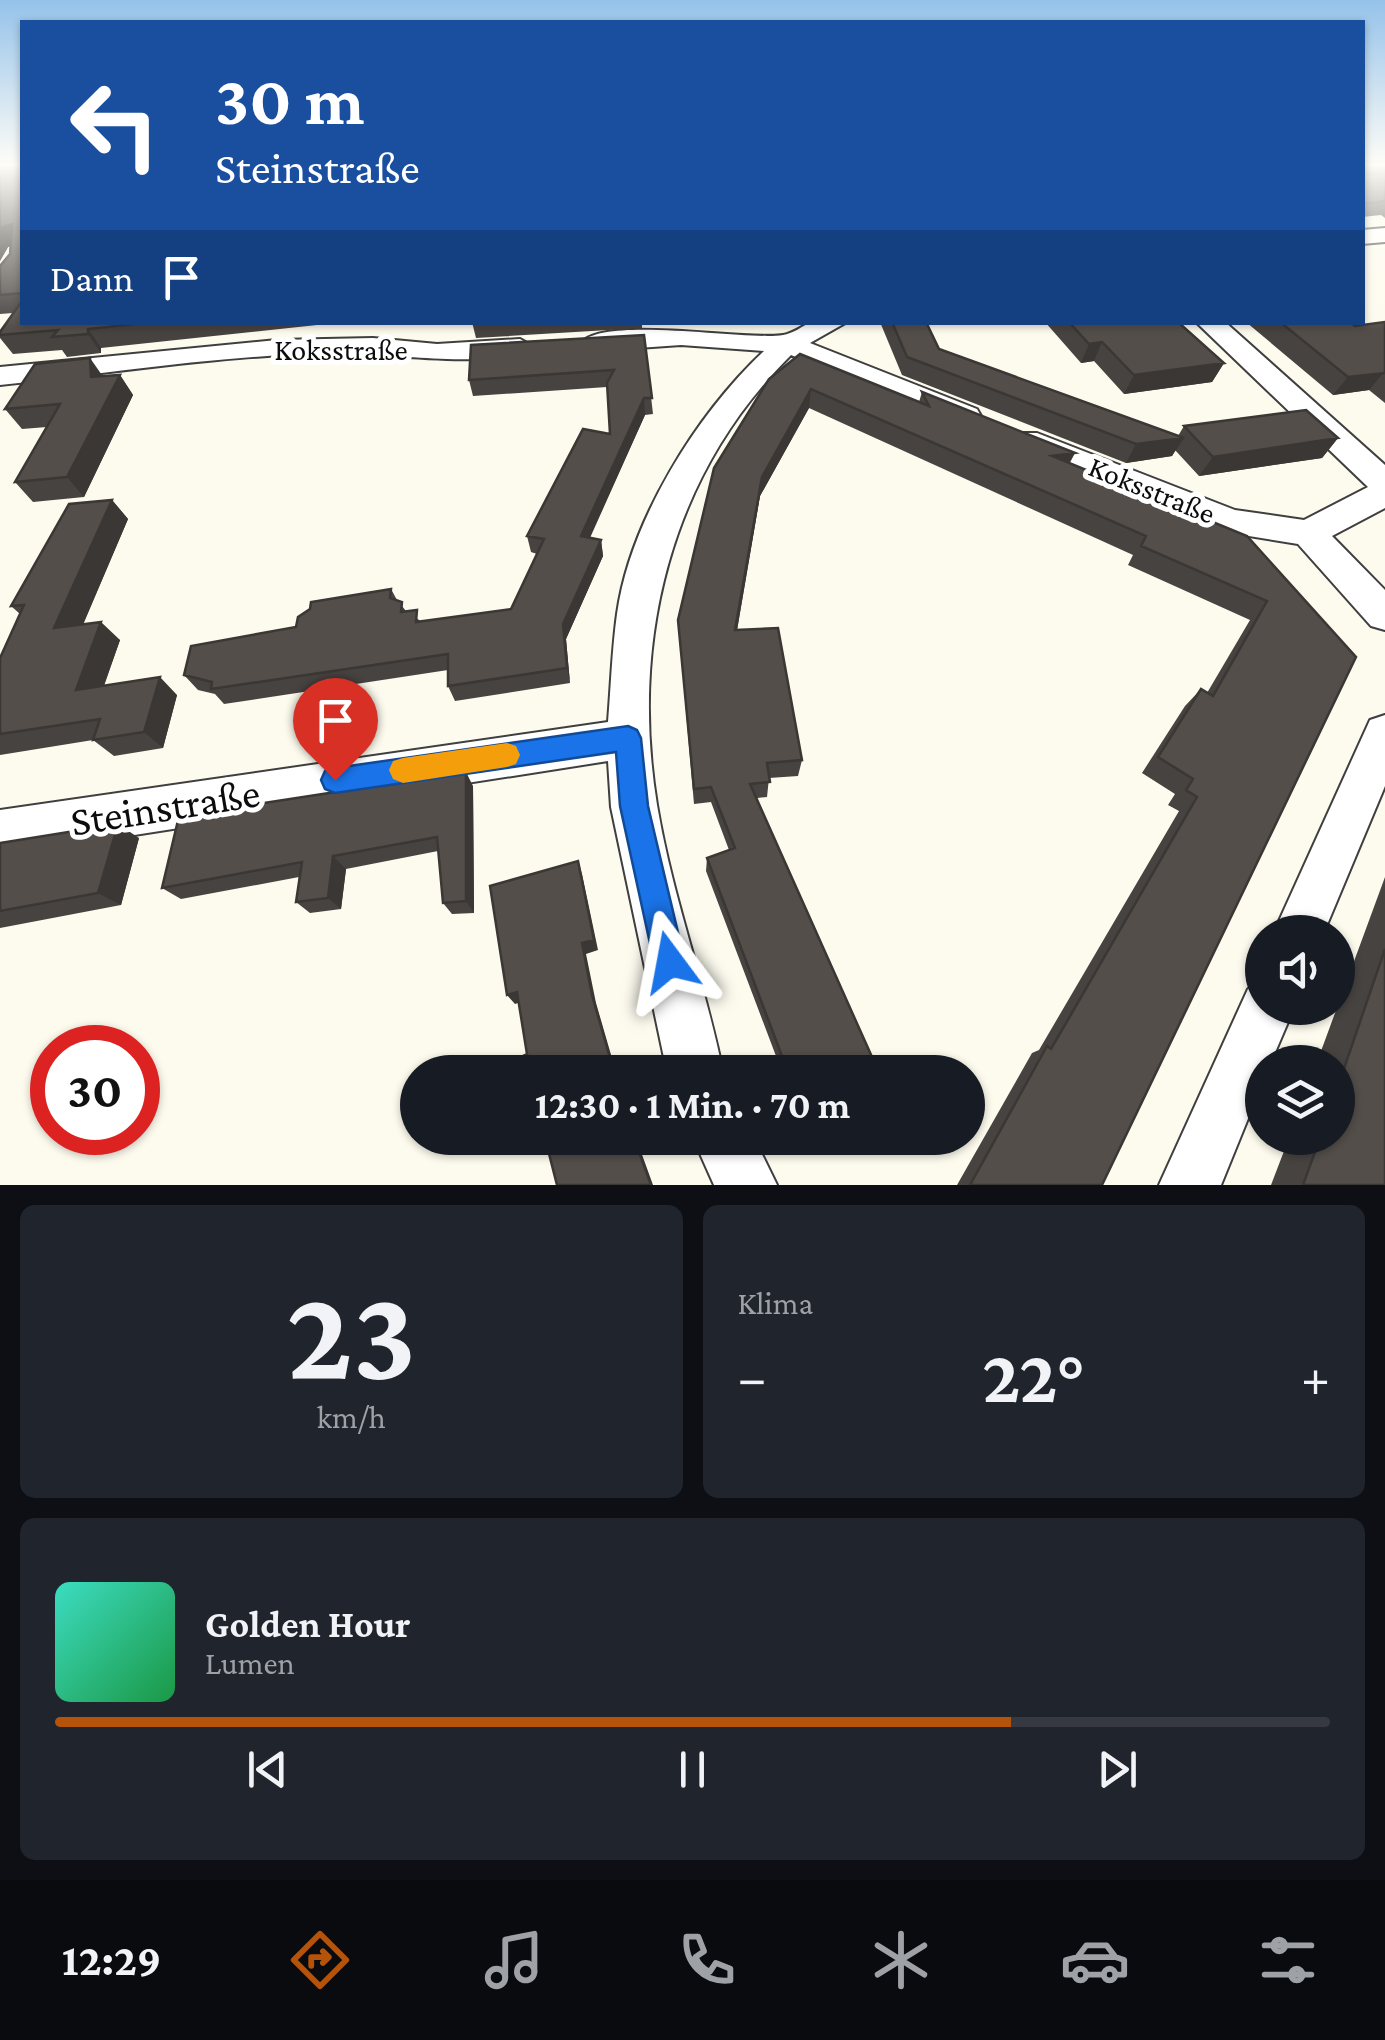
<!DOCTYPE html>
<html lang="de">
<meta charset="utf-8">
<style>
:root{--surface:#171b24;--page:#20242c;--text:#f1f3f6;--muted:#9ea1a6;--line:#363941;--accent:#b45309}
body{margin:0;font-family:"Crimson Pro",serif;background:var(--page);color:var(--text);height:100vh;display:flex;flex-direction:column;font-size:38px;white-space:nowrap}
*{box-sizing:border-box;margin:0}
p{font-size:32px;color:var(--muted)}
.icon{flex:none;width:55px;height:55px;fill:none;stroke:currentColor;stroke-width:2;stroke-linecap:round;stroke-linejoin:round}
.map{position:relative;height:1185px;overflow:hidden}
.sheet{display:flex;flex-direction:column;gap:20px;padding:20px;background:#0d0f14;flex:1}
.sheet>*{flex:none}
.top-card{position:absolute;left:20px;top:20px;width:1345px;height:305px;border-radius:0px;box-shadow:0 2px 8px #0004;background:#1a4fa0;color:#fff;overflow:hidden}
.buttons{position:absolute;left:1245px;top:915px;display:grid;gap:20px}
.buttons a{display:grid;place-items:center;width:110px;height:110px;border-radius:50%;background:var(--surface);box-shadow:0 2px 8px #0004;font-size:50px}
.speed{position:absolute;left:30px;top:1025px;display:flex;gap:20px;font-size:50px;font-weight:700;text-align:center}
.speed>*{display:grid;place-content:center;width:130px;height:130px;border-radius:50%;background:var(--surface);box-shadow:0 2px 8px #0004;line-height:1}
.speed .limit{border:15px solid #d22;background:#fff;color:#111}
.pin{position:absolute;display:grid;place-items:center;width:85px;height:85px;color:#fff;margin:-102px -42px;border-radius:50% 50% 50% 0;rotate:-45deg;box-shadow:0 0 10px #0007}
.pin .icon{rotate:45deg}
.me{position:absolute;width:110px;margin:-55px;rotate:347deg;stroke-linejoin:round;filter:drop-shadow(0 0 8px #0008)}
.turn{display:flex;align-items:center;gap:35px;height:210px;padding:0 30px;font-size:45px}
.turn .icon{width:130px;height:130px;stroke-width:2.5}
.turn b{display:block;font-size:70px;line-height:85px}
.then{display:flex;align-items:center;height:95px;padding:0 30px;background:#0003;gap:20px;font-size:38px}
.big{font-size:75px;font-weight:700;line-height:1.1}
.sheet .widget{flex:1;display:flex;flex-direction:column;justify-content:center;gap:15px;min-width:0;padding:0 35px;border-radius:15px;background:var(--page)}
.sheet .dial{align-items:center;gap:0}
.dial b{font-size:130px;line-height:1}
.song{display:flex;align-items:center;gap:30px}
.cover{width:120px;height:120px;border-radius:15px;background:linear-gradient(135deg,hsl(170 70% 55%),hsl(140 70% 35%))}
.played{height:10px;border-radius:5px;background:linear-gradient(90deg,var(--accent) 75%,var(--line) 75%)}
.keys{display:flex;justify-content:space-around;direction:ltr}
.heat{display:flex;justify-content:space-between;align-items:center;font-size:55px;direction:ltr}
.sheet .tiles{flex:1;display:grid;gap:20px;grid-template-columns:1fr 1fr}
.widget:last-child{grid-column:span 2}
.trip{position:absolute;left:400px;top:1055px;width:585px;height:100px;border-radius:50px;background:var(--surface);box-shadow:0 2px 8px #0004;font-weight:700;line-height:100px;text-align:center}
.tab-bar{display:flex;height:160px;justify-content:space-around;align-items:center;background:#090b0e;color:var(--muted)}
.tab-bar .icon{width:70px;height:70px}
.tab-bar .on{color:var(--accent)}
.tab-bar b{font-size:45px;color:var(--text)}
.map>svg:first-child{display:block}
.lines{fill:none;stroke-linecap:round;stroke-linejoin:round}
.minor-casing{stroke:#3f3f3f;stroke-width:4}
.minor{fill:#fff;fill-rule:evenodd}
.wall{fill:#474340}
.shaded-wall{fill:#3a3734}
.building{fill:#534e4a;stroke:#3a3734;stroke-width:2.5}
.route{fill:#1a73e8;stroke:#114b97;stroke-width:2.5}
.slow{fill:#f59e0b}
.labels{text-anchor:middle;stroke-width:10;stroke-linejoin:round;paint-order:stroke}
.far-street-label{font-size:30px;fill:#0c0c0c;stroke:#fff}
.near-street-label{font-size:42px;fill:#0c0c0c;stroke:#fff}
</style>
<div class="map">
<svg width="1385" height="1185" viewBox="0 0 1385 1185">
<rect width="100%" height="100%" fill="#fdfbee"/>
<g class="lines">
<defs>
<path id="minor" d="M 1385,228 L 1385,242 L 1362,244 L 1362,230 Z
M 811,322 L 847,322 L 810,343 L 977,409 L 981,416 L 977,423 L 955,423 L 791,355 C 670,475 630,640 657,805 C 672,896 705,983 723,1072 L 667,1072 L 611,807 L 608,761 L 0,856 L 0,810 L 608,722 C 611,686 612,650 617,614 C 630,521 696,415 764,351 L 681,345 L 595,351 L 581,343 C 604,315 747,341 783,335 C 792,334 803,326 811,322 Z
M 1196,322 L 1225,322 L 1385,465 L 1385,508 L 1332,536 L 1385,590 L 1385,630 L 1371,626 L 1298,544 L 1218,531 L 1015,447 L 1010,440 L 1015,433 L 1037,433 L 1235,510 L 1304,520 L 1368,487 Z
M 373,338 L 437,344 L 520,339 L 534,347 C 518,368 404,356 376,355 C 258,348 119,373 0,385 L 0,367 L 277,340 Z
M 1385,715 L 1385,786 L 1324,932 L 1274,932 L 1370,720 Z
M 1262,983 L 1262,1008 L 1294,1008 L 1271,1062 L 1262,1062 L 1262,1084 L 1221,1185 L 1159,1185 L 1248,989 Z
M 693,1138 L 754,1138 L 777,1185 L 714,1185 Z"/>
</defs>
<use href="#minor" class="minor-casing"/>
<use href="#minor" class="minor"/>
</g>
<path class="wall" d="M 0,164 L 22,164 L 22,322 L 345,322 L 101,348 L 101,353 L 67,357 L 62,350 L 13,354 L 0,338 L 0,332 L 13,313 L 0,314 L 0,266 L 10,254 L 11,246 L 8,247 L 0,261 Z
M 1362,164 L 1385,164 L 1385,218 L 1381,215 L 1362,217 Z
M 472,322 L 642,322 L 642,328 L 476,338 Z
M 880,322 L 926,322 L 939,349 L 1178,436 L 1184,426 L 1338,438 L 1322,458 L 1199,476 L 1175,450 L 1172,456 L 1126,463 L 902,375 Z
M 1045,322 L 1178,322 L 1224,363 L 1212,382 L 1124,394 L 1094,361 L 1081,363 Z
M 1246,322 L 1350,322 L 1355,326 L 1385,322 L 1385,403 L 1369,390 L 1333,395 Z
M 644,335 L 653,414 L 645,415 L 590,538 L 601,540 L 603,556 L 566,639 L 570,683 L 455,701 L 448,686 L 448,670 L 224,704 L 215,694 L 198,690 L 184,675 L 296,627 L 391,589 L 397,600 L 406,611 L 422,622 L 511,609 L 537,554 L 531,552 L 527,536 L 610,434 L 607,387 L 473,396 L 469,380 Z
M 120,375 L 133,395 L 84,497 L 33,502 L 15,482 L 47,427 L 22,429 L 5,409 L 102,376 Z
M 769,379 L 919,402 L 922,392 L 1070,464 L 1356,657 L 1102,1185 L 957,1185 L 1032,1053 L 1039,1050 L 1179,811 L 1168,805 L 1175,794 L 1142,773 L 1185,706 L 1201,689 L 1207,693 L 1250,620 L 1128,565 L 1133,555 L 809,408 L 760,496 L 737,630 L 802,760 L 798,776 L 769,778 L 767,797 L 757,798 L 868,1072 L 782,1072 L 706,871 L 707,858 L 729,850 L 711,802 L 694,804 L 678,620 Z
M 112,500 L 128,519 L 83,624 L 120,640 L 104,686 L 177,695 L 163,748 L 114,756 L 93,740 L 0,755 L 0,658 L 20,614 L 11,606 Z
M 473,786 L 474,913 L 452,914 L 443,903 L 438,851 L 346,869 L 341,909 L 310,913 L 296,902 L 299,877 L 181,899 L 162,888 Z
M 139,838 L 121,905 L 0,928 L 0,843 Z
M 1385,877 L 1385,1185 L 1271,1185 L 1289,1138 L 1338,1138 L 1338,1062 L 1317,1062 Z"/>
<path class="shaded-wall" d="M 12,224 L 22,242 L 8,247 L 0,261 L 0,228 Z
M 88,329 L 101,348 L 101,353 L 88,334 Z
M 1102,342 L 1094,361 L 1081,363 L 1089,344 Z
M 90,358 L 104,378 L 91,377 Z
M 1224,363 L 1212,382 L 1124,394 L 1134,375 Z
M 1384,372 L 1369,390 L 1333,395 L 1348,377 Z
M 120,375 L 133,395 L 84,497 L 67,477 Z
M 811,389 L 809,408 L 760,496 L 734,648 L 735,630 L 762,477 Z
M 644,398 L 645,415 L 583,552 L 581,536 Z
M 1184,438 L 1172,456 L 1126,463 L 1136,444 Z
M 1338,438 L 1322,458 L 1199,476 L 1213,457 Z
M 1075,453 L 1065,472 L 1052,456 Z
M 112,500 L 128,519 L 74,646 L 54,628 Z
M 601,540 L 603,556 L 566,639 L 570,683 L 567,668 L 563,624 Z
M 101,622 L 120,640 L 96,707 L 76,690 Z
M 160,677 L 177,695 L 163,748 L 144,732 Z
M 466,772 L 473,786 L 474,913 L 466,901 Z
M 118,824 L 139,838 L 121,905 L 98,893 Z
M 333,856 L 346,869 L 341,909 L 328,898 Z
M 578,861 L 582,874 L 598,950 L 586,954 L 596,1003 L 616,1072 L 614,1072 L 592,995 L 582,943 Z
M 517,992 L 524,1001 L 515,1004 L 507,995 Z
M 634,1138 L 636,1138 L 653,1185 L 651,1185 Z"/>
<path class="building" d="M 14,164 L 22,164 L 22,293 L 0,295 L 0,266 L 10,254 L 12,224 L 0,228 L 0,167 L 14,166 Z
M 1371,164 L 1385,164 L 1385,171 Z
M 1385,173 L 1385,201 L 1362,204 L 1362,175 Z
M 22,301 L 22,322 L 153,322 L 88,329 L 88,334 L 52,337 L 58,330 L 0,335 L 0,332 Z
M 892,322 L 926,322 L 939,349 L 1184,438 L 1136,444 L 907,357 Z
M 1069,322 L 1178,322 L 1224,363 L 1134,375 L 1102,342 L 1089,344 Z
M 1280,322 L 1350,322 L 1355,326 L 1385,322 L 1385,373 L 1348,377 Z
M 644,335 L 652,398 L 644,398 L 581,536 L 601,540 L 563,624 L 567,668 L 448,686 L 448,654 L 211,689 L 212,682 L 184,675 L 191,646 L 296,627 L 298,617 L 310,609 L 311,602 L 391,589 L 390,598 L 402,602 L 401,612 L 417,610 L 416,622 L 511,609 L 544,539 L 527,536 L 583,429 L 610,434 L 607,383 L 614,370 L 469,380 L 471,345 Z
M 800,354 L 929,406 L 922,392 L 1075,453 L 1052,456 L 1247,536 L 1356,657 L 1102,1185 L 970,1185 L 1047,1046 L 1051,1049 L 1197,797 L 1186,790 L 1193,779 L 1158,757 L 1201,689 L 1213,696 L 1267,601 L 1141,546 L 1146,536 L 811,389 L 762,477 L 735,630 L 778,628 L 802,760 L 767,763 L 770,782 L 750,784 L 876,1066 L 863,1072 L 788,1072 L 707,858 L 735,848 L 711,787 L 694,789 L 678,620 L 714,468 L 769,379 Z
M 90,358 L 91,377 L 120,375 L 67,477 L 15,482 L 60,404 L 5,409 L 35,364 Z
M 1306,410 L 1338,438 L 1213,457 L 1184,426 Z
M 112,500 L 54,628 L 101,622 L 76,690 L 160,677 L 144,732 L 93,740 L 100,719 L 0,734 L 0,658 L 24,605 L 11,606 L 69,504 Z
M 466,772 L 466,901 L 443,903 L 437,837 L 333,856 L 328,898 L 296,902 L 302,862 L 162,888 L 179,816 Z
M 118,824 L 98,893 L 0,911 L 0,843 Z
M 578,861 L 594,940 L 582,943 L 592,995 L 614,1072 L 522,1072 L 519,1058 L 527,1054 L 517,992 L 507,995 L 490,886 Z
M 1385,949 L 1385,1185 L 1303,1185 L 1320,1138 L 1338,1138 L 1338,1086 Z
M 545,1138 L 634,1138 L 651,1185 L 557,1185 Z"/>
<linearGradient id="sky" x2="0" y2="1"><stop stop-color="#95c2ea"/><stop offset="0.5" stop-color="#fefdf7"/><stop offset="1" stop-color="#fefdf7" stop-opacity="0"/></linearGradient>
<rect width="1385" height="329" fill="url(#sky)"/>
<path class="route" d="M 628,726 L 637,730 L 641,738 L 648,806 L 685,962 L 681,973 L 670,978 L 658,973 L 654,962 L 620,806 L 616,752 L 335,793 L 325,789 L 321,780 L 325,771 L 335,768 Z"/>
<path class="slow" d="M 507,743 L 516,746 L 520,755 L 516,764 L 507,767 L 403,783 L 393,779 L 389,770 L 393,761 L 403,758 Z"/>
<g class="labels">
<g class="far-street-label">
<text x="341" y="360">Koksstraße</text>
<text transform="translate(1152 490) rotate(22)" y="10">Koksstraße</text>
</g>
<g class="near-street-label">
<text transform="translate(165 806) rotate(-9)" y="15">Steinstraße</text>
</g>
</g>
</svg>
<div class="buttons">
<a><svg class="icon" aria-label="sound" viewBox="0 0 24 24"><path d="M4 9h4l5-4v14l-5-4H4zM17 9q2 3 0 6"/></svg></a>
<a><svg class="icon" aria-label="layers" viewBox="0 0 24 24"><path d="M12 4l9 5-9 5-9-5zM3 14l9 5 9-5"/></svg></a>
</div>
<div class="speed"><div class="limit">30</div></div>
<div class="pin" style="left:335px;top:780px;background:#d93025"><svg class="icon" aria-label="arrive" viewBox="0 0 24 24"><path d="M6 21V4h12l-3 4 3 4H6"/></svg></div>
<svg class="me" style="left:670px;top:962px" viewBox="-20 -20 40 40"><path d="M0-17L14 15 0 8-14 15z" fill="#1a73e8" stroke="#fff" stroke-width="4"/></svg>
<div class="trip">12:30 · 1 Min. · 70 m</div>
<div class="top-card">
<div class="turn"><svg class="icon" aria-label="left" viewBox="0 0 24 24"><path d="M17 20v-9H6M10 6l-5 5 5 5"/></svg><div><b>30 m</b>Steinstraße</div></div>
<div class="then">Dann<svg class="icon" aria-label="arrive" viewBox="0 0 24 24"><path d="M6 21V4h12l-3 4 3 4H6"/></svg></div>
</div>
</div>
<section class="sheet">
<div class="tiles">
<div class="widget dial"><b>23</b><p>km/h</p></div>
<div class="widget"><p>Klima</p>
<div class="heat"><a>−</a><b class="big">22°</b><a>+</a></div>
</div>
<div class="widget">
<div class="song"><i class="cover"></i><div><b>Golden Hour</b><p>Lumen</p></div></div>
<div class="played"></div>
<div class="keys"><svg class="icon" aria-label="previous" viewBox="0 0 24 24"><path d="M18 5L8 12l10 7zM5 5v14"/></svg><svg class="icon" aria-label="pause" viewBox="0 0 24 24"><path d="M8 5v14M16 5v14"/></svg><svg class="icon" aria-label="next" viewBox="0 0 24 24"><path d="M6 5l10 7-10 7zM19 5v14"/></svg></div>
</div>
</div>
</section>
<nav class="tab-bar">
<b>12:29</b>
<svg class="icon on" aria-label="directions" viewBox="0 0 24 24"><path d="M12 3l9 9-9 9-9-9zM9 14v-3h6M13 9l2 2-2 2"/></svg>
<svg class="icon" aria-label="music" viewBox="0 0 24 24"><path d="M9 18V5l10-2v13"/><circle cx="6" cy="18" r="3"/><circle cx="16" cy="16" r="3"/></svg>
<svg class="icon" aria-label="phone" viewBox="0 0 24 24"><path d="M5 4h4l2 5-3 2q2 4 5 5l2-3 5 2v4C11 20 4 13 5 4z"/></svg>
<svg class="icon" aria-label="climate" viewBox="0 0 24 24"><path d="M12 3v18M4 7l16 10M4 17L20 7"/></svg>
<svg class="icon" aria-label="car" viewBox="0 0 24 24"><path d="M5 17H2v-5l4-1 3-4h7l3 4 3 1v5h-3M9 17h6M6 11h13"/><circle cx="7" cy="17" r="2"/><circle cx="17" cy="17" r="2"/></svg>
<svg class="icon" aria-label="filters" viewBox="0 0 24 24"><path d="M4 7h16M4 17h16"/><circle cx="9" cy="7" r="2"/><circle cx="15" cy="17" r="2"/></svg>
</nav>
